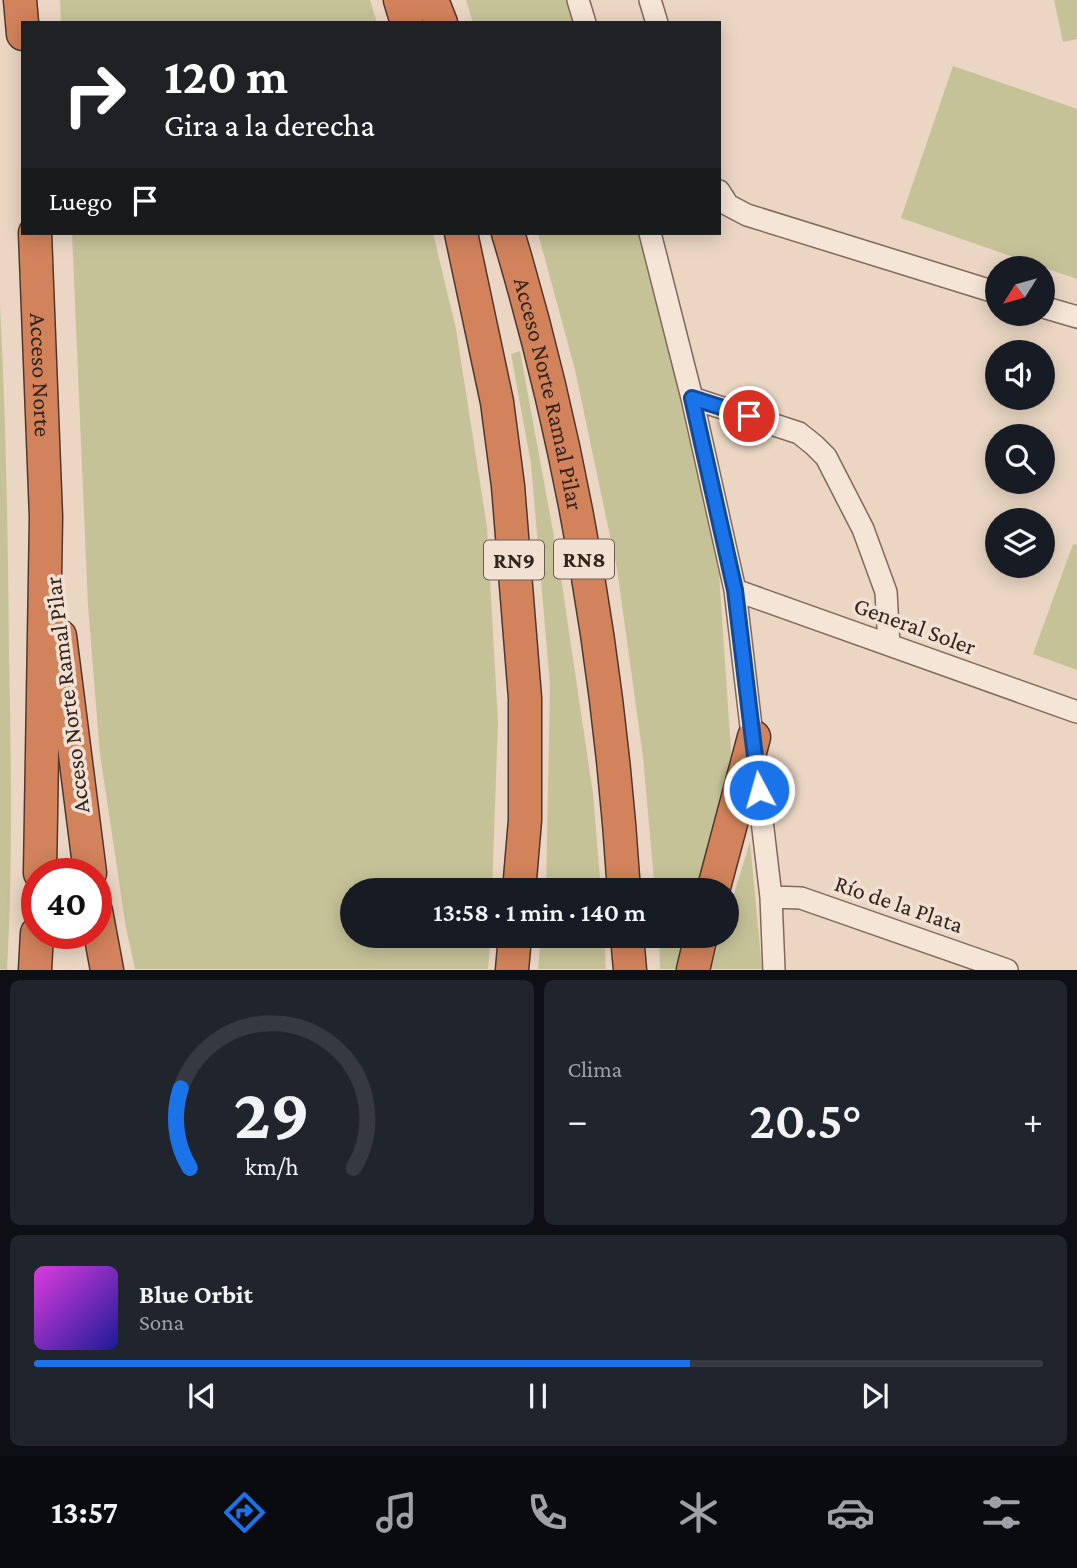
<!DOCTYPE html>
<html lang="es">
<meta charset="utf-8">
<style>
:root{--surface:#171b24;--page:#20242c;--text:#f1f3f6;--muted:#9ea1a6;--line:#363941;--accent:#1a73e8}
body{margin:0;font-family:"Crimson Pro",serif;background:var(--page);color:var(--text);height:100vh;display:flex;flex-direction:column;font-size:26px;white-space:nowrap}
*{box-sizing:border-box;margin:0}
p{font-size:23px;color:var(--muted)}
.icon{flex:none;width:38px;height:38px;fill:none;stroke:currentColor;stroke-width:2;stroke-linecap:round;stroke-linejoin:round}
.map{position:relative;height:970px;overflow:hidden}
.details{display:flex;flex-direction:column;gap:10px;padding:10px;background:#0d0f14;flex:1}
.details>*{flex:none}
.guide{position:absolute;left:21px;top:21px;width:700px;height:214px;border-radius:0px;box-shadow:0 4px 18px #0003;background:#202124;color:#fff;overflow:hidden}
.needle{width:46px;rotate:233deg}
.buttons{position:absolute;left:985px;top:256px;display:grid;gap:14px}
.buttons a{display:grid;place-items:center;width:70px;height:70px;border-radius:50%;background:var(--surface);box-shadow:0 4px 18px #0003;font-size:35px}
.speed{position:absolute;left:21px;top:858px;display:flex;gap:14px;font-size:35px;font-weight:700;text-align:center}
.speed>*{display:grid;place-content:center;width:91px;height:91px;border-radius:50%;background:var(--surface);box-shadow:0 4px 18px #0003;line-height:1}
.speed .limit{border:10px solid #d22;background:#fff;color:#111}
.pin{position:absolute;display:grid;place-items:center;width:60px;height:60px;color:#fff;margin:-30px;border:4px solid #fff;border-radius:50%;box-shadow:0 2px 7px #0007}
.me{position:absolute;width:77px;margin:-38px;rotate:354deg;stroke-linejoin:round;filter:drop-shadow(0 0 5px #0008)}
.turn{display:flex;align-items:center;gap:24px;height:147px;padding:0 28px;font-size:32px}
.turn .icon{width:91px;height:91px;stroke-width:2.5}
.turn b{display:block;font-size:49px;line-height:60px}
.then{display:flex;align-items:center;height:66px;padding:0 28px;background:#0003;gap:14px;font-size:26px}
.big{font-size:52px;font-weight:600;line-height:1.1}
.details .tile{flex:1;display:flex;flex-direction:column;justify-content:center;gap:10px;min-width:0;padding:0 24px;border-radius:10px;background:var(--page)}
.details .dial{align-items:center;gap:0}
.dial svg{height:182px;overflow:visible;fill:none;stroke:var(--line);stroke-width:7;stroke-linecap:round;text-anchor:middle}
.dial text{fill:var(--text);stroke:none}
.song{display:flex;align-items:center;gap:21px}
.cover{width:84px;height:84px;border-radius:10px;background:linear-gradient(135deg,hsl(300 70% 55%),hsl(240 70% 35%))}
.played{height:7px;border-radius:4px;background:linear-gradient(90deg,var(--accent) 65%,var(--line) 65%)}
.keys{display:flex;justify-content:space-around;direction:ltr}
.heat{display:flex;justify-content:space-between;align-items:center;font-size:38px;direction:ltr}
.details .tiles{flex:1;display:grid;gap:10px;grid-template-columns:1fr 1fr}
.tile:last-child{grid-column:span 2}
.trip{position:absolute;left:340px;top:878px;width:399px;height:70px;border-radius:35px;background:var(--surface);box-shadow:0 4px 18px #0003;font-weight:600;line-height:70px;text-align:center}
.dock{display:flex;height:112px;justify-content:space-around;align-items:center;background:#090b0e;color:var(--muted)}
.dock .icon{width:49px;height:49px}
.dock .on{color:var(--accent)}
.dock b{font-size:32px;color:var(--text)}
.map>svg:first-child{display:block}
.green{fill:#c6c298}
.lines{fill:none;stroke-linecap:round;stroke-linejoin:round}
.minor-casing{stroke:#82685c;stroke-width:24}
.highway-casing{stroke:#503830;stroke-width:35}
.minor{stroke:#f5e5d6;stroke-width:21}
.highway{stroke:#d2835b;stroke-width:32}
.route-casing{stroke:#114b97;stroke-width:18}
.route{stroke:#1a73e8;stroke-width:12}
.labels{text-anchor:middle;stroke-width:7;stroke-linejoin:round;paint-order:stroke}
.shield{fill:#f2e1d2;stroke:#6c5d54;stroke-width:2}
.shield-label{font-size:23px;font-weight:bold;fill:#33241e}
.street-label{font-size:24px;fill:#33241e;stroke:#f2e1d2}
</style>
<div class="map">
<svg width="1077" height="970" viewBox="0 0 1077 970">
<rect width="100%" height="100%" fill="#ead6c3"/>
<path class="green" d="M 60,0 L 370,0 L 377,23 L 61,23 Z
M 466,0 L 567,0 L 574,23 L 473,23 Z
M 1054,0 L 1077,0 L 1077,39 L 1063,42 Z
M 953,66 L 1077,109 L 1077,279 L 901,218 Z
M 72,233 L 433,233 L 456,329 L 487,527 L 498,722 L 492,891 L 352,891 L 352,936 L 491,936 L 488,969 L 135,969 L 126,928 L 100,754 L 88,606 Z
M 538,233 L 642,233 L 716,529 L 731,751 L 729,800 L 706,891 L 655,891 L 643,757 L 617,569 L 575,370 Z
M 0,305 C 6,420 8,535 9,650 C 11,757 13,863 7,970 L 0,969 Z
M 520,351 L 559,564 L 593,794 L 601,891 L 546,891 L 550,685 L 531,464 L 511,354 Z
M 1073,544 L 1077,545 L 1077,670 L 1033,654 Z
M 750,842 L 762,969 L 711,969 L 721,936 L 726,936 L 726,920 Z
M 541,936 L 604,936 L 606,969 L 538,969 Z
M 659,936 L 694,936 L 685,969 L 660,969 Z"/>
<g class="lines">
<defs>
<path id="minor" d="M 578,0 L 585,23
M 650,0 L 657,23
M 719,191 L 728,205 L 747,215 L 998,293
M 650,233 L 692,398 L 735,590 L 771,897 L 774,970
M 1043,307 L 1077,317
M 692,398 L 799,433 L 814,445 L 826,457 L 863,529 L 886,592 L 889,645
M 735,590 L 1077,712
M 771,897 L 801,898 L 1007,970"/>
<g id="highway">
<path d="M 20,0 L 23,34"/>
<path d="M 400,0 L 407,23"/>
<path d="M 432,0 L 441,23"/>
<path id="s1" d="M 35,233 L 46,517 L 40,873"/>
<path d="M 461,233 L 497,402 L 508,486 L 525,698 L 525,820 L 519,891"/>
<path id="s2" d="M 508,233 C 572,446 610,669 624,891"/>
<path d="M 60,636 L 90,873"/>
<path d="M 713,891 L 754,737"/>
<path d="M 96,911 L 107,970"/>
<path d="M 627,936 L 630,970"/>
<path d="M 35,970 L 37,933"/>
<path d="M 512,970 L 515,936"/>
<path d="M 693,970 L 701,936"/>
</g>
</defs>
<use href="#minor" class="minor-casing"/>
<use href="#highway" class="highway-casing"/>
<use href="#minor" class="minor"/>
<use href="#highway" class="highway"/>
</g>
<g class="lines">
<defs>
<path id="route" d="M 749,416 L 692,398 L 735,590 L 759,790"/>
</defs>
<use href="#route" class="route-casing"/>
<use href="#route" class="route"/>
</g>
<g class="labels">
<g class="shield">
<rect x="554" y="539.5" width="60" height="39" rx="5"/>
<rect x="484" y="540.5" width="60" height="39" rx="5"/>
</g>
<g class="shield-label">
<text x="584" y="567">RN8</text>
<text x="514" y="568">RN9</text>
</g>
<g class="street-label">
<text dy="8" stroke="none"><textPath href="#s1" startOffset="142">Acceso Norte</textPath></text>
<text dy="8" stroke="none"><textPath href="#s2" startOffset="166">Acceso Norte Ramal Pilar</textPath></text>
<text transform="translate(915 626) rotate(20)" y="8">General Soler</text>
<text transform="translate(67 695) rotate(-97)" y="8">Acceso Norte Ramal Pilar</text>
<text transform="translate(899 904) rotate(19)" y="8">Río de la Plata</text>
</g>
</g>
</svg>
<div class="buttons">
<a><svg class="needle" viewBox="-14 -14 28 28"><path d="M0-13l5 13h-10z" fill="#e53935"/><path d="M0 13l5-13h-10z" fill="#9ea1a6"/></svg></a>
<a><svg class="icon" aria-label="sound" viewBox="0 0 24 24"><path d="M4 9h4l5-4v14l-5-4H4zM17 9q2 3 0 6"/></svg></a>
<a><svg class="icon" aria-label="search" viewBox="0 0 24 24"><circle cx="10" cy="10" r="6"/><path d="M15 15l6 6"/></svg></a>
<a><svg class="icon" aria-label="layers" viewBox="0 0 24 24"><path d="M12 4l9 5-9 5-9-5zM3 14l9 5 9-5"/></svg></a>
</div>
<div class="speed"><div class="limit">40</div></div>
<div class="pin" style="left:749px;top:416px;background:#d93025"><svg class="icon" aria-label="arrive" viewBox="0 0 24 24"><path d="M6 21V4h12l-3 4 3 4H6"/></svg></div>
<svg class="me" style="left:759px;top:790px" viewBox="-20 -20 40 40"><circle r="17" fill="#1a73e8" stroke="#fff" stroke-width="3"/><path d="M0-11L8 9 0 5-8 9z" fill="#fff"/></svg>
<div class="trip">13:58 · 1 min · 140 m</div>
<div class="guide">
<div class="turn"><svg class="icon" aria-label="right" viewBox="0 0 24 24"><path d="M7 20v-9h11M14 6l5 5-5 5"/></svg><div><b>120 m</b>Gira a la derecha</div></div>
<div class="then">Luego<svg class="icon" aria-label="arrive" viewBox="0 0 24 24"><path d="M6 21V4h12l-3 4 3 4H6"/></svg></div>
</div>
</div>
<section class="details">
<div class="tiles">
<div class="tile dial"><svg viewBox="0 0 100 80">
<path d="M14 69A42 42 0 1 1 86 69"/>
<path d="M14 69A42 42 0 0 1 10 34" stroke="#1a73e8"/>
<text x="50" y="56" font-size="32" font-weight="700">29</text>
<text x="50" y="72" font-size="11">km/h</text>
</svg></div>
<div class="tile"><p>Clima</p>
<div class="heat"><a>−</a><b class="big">20.5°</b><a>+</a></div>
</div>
<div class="tile">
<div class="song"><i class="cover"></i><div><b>Blue Orbit</b><p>Sona</p></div></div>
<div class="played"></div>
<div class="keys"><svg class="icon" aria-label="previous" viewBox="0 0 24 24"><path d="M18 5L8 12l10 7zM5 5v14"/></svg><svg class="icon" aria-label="pause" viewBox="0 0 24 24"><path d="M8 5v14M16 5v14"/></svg><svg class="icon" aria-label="next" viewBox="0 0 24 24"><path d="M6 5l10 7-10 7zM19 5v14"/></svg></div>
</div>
</div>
</section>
<nav class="dock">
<b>13:57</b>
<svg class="icon on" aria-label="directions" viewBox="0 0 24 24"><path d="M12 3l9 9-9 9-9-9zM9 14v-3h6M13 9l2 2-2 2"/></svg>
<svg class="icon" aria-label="music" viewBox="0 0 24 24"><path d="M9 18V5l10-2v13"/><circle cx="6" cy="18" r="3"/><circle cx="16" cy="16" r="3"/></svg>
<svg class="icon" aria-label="phone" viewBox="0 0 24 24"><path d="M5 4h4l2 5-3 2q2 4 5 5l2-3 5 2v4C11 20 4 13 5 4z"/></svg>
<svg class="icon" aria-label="climate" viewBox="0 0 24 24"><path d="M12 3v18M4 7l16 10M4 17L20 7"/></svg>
<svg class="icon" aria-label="car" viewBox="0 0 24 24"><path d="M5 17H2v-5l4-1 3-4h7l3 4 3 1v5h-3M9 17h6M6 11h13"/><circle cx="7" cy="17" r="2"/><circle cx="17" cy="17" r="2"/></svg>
<svg class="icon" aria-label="filters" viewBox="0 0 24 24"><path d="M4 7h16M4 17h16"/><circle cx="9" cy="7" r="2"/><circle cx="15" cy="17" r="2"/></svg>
</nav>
